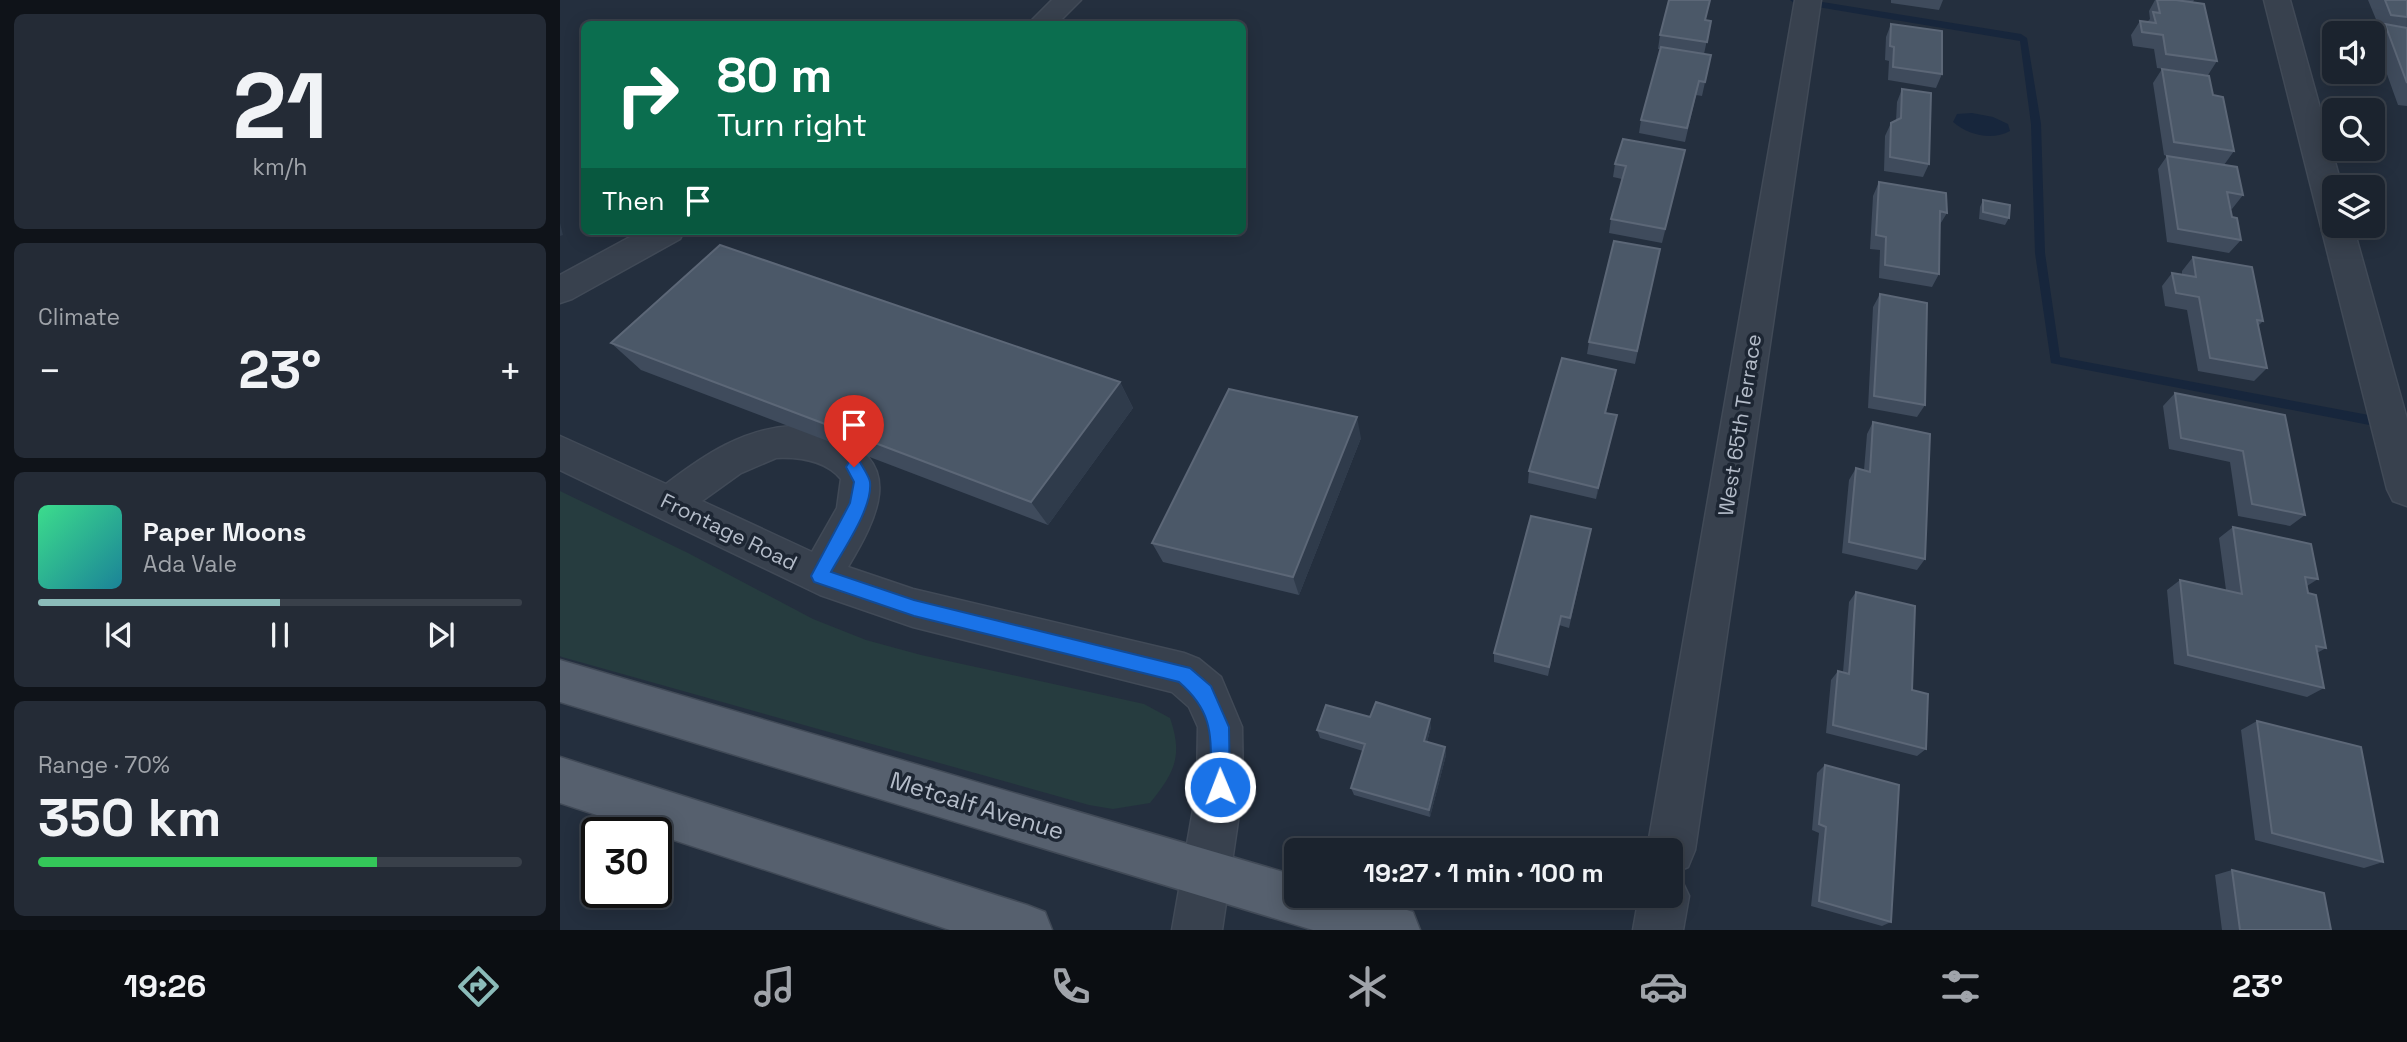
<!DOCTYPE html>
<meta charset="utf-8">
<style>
:root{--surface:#1b232e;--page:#242b36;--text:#f1f3f6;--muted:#a0a4aa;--line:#39404a;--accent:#8bbbb9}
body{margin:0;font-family:"Space Grotesk",sans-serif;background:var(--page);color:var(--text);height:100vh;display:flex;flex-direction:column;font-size:26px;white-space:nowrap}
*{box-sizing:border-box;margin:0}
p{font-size:23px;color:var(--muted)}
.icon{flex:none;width:38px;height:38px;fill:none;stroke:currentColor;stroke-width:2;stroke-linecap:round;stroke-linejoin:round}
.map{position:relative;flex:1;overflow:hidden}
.side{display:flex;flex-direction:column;gap:14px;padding:14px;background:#0f1319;width:560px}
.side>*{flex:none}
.top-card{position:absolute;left:21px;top:21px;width:665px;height:214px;border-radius:10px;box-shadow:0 4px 18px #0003,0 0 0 2px var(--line);background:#0b6e4f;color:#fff;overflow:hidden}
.tools{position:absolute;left:1762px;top:21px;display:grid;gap:14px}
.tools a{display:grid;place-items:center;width:63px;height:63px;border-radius:10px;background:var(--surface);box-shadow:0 4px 18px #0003,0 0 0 2px var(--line);font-size:35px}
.speed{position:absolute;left:21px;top:817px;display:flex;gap:14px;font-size:35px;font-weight:700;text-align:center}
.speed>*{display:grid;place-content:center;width:91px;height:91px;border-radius:50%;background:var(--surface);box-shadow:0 4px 18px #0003,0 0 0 2px var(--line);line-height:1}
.speed .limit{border:4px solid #111;border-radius:10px;background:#fff;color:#111}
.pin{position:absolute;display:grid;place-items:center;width:60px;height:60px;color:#fff;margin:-72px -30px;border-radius:50% 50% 50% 0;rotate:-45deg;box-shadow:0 0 7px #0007}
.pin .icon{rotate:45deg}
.me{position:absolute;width:77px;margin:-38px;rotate:359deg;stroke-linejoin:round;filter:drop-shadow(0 0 5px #0008)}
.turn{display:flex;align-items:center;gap:24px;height:147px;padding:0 21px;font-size:32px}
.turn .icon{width:91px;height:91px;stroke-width:2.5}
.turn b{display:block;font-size:49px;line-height:60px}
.then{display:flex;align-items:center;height:66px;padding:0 21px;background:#0003;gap:14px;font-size:26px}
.big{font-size:52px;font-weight:800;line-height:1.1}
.side .card{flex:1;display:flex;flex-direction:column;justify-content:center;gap:10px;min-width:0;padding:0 24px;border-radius:10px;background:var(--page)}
.side .dial{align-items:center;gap:0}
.dial b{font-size:91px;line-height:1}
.song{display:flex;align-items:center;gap:21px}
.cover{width:84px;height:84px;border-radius:10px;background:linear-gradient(135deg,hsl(150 70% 55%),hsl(190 70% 35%))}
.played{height:7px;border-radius:4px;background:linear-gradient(90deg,var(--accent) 50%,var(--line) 50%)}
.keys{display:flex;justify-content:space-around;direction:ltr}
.heat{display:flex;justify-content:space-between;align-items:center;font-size:38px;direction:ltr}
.charge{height:10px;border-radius:5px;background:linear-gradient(90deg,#34c759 70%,var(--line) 0)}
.trip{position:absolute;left:724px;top:838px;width:399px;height:70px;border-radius:10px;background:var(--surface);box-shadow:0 4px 18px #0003,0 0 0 2px var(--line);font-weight:800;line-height:70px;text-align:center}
.menu{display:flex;height:112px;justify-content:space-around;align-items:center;background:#0b0e12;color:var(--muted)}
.menu .icon{width:49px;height:49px}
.menu .selected{color:var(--accent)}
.menu b{font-size:32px;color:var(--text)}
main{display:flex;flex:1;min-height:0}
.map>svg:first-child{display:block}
.green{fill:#263c3f}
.water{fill:#17263c}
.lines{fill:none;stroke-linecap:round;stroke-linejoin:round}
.stream{fill:#17263c;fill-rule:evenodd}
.minor-casing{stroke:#414a57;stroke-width:3}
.major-casing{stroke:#414a57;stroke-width:3}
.minor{fill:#38414e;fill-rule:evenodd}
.major{fill:#56606e;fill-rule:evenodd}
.wall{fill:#3f4b5c}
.shaded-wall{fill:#2f3b4b}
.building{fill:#4b5868;stroke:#5c6777;stroke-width:2}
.route{fill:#1a73e8;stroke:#114b97;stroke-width:2}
.labels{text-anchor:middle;stroke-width:7;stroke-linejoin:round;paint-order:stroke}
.street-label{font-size:21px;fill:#b4bcc9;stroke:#1d2633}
.near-street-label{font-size:24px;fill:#b4bcc9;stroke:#1d2633}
</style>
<main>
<section class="side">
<div class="card dial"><b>21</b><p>km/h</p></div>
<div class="card"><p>Climate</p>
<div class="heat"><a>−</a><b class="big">23°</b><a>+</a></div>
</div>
<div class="card">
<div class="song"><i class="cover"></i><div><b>Paper Moons</b><p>Ada Vale</p></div></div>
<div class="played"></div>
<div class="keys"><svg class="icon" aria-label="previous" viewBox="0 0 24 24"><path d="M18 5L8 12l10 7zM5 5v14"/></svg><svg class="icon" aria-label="pause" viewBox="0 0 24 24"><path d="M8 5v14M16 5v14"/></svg><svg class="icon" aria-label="next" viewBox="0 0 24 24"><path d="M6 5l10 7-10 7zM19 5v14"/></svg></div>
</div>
<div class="card"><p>Range · 70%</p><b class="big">350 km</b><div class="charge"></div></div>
</section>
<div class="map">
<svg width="1847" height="930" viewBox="0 0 1847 930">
<rect width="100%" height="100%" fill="#242f3e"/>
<path class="green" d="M 0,491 L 128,553 L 253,619 L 306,640 L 361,655 L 584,704 L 610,718 C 623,756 615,772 590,803 L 553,809 L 529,805 L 2,657 L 0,656 Z"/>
<path class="water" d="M 1412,113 L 1433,117 L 1448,124 L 1450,131 C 1432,141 1408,135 1393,122 L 1397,114 Z"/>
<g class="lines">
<path class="stream" d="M 1230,0 L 1250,0 L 1461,34 L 1467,38 L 1481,124 L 1485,253 L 1500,357 L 1830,419 L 1847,420 L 1847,430 L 1830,429 L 1491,363 L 1475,253 L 1471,124 L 1460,41 L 1234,3 Z"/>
<defs>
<path id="minor" d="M 492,0 L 521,0 L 497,24 L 468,24 Z
M 1235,0 L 1261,0 L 1135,850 L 1128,867 L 1111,874 L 1111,850 L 1087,850 Z
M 1704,0 L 1730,0 L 1782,187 L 1774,187 L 1774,226 L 1793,226 L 1847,419 L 1847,506 L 1833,501 L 1827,489 Z
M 81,231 L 124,231 L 120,239 L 12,299 L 0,303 L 0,275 Z
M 233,426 C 248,428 261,432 275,437 C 347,462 316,520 288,567 L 353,589 L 624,653 L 639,659 L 661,677 L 682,727 L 683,787 L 662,930 L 612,930 L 637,787 L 638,727 L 629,707 L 612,692 L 353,627 L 260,595 L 0,470 L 0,436 L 106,484 C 144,455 184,428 233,426 ZM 216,458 C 240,457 265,460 281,479 L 277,508 L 252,552 L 142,501 L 181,473 Z
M 1111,874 L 1121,879 L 1129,896 L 1123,930 L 1073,930 L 1079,896 L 1111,896 Z"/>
<path id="major" d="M 0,660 L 737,876 L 737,896 L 804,896 L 853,912 L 860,930 L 753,930 L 0,702 Z
M 0,757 L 467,905 L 485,912 L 492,930 L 390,930 L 0,803 Z"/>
</defs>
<use href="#minor" class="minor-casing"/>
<use href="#major" class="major-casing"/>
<use href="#minor" class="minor"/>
<use href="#major" class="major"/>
</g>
<path class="wall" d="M 1331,0 L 1383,0 L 1379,10 L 1331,3 Z
M 1595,0 L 1634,0 L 1633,2 L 1657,61 L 1648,75 L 1597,68 L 1594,49 L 1573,46 L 1571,35 L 1580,21 L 1587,22 L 1590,19 L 1589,11 Z
M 1808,0 L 1847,0 L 1847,106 L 1838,105 L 1814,38 L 1821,29 L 1820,29 Z
M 1146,20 L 1151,21 L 1144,54 L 1151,55 L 1142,96 L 1136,95 L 1125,142 L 1079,133 L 1081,120 L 1101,49 L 1098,49 L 1100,35 Z
M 1331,24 L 1382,74 L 1376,88 L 1328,80 L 1329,61 L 1325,60 L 1326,37 Z
M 1602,69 L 1653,95 L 1674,151 L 1664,165 L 1683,195 L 1672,209 L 1670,208 L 1672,217 L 1681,240 L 1669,253 L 1607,242 L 1598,169 L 1607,156 L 1604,155 L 1593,83 Z
M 1342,89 L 1369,164 L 1363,177 L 1324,171 L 1325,136 L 1331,123 L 1336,121 L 1337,102 Z
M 1122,163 L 1102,243 L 1049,233 L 1051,219 L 1062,179 L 1053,177 L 1055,164 Z
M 1319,182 L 1387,213 L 1379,226 L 1379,274 L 1372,287 L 1319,278 L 1320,250 L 1310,249 L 1313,196 Z
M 1423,200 L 1449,218 L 1445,225 L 1419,219 L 1420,207 Z
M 1100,249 L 1075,364 L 1027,354 L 1029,342 Z
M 1633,257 L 1703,321 L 1698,326 L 1707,368 L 1694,381 L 1638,371 L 1627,310 L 1605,306 L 1602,286 L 1612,273 L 1622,274 L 1622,271 Z
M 1320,294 L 1365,405 L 1357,417 L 1308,408 L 1313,307 Z
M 51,343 L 560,382 L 573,408 L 488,525 L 81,370 Z
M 1056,370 L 1046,413 L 1057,415 L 1036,499 L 968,483 L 969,471 Z
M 1615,393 L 1725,415 L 1745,515 L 1730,526 L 1678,516 L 1670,462 L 1609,449 L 1603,406 Z
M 1313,422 L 1365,559 L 1357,570 L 1282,553 L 1289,480 L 1296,468 L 1304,470 L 1307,434 Z
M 801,438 L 739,595 L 603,562 L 592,543 Z
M 1673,527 L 1758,579 L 1747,586 L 1766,648 L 1757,653 L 1764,688 L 1747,697 L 1614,664 L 1607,590 L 1620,580 L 1666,590 L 1659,538 Z
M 1029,539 L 1009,628 L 999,625 L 988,676 L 934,662 L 934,653 Z
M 1296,592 L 1352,690 L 1366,749 L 1357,756 L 1266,733 L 1271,680 L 1278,671 L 1283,672 L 1289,602 Z
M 810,717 L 871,727 L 867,742 L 885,747 L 886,755 L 870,817 L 794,795 L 791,788 L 803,751 L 760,738 L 757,730 Z
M 1697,721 L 1823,862 L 1804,868 L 1695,840 L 1681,730 Z
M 1265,765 L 1331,922 L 1322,926 L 1251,906 L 1259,833 L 1252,830 L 1257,773 Z
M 1672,870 L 1771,930 L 1662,930 L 1655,875 Z"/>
<path class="shaded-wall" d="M 0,223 L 3,235 L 0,236 Z
M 1056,370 L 1054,382 L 1043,425 L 1045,413 Z
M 560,382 L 573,408 L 488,525 L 471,502 Z
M 1057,415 L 1036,499 L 1038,488 Z
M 797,417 L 801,438 L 739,595 L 733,577 Z
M 870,719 L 871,727 L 865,749 L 864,741 Z
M 885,747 L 886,755 L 870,817 L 869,810 Z"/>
<path class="building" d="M 1109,0 L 1150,0 L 1145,20 L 1151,21 L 1147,42 L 1100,35 Z
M 1597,0 L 1616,0 L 1644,4 L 1657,61 L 1606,54 L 1603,35 L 1582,32 L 1580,21 L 1596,23 L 1593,12 L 1600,13 Z
M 1825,0 L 1847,0 L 1847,17 L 1831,15 Z
M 1331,24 L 1382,31 L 1382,74 L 1333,67 L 1334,47 L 1330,46 Z
M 1825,24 L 1847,28 L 1847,83 Z
M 1101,47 L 1151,55 L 1145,82 L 1139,81 L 1127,128 L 1081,120 Z
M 1602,69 L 1649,76 L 1653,95 L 1663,97 L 1674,151 L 1614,142 Z
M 1342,89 L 1371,93 L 1369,164 L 1330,157 L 1331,123 L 1341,118 Z
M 1063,139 L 1125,150 L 1105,229 L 1051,219 L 1066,166 L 1055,164 Z
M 1607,156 L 1677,167 L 1683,195 L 1667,192 L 1672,217 L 1677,218 L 1681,240 L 1618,229 Z
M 1319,182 L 1386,193 L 1387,213 L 1380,211 L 1379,274 L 1325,265 L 1326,237 L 1316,235 Z
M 1423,200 L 1450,205 L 1449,218 L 1423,212 Z
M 1054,241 L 1100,249 L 1077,351 L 1029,342 Z
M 160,245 L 560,382 L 471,502 L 51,343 Z
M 1633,257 L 1692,267 L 1703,321 L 1697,320 L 1707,368 L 1650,358 L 1639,297 L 1616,293 L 1612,273 L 1636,277 Z
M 1320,294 L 1367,303 L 1365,405 L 1314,396 Z
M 1002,358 L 1056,370 L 1045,413 L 1057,415 L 1038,488 L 969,471 Z
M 669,389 L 797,417 L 733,577 L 592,543 Z
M 1615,393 L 1725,415 L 1745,515 L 1692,504 L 1683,451 L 1621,438 Z
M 1313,422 L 1370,434 L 1365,559 L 1289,542 L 1296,468 L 1310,472 Z
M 971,516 L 1031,529 L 1010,618 L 1001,616 L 989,667 L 934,653 Z
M 1673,527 L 1751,544 L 1758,579 L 1745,577 L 1748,593 L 1756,595 L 1766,648 L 1756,646 L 1764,688 L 1628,655 L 1620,580 L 1682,594 Z
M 1296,592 L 1355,606 L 1352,690 L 1368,694 L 1366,749 L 1273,725 L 1278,671 L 1289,674 Z
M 816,702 L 870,719 L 864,741 L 885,747 L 869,810 L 791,788 L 805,744 L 757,730 L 766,705 L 810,717 Z
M 1697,721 L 1801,747 L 1823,862 L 1712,833 Z
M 1265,765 L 1339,785 L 1331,922 L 1259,901 L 1266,827 L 1259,824 Z
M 1672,870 L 1764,893 L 1771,930 L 1680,930 Z"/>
<path class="route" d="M 294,460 L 300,462 C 303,468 309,476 310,482 C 313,508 283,550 271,572 L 354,600 L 630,668 L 651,686 L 669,727 L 670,787 L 667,794 L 660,797 L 654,794 L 651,787 C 650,740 657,715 619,682 L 354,616 L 254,582 L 251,576 L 290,503 L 294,482 L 286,467 L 289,462 Z"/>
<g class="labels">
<g class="street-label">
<text transform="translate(1180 425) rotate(-81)" y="7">West 65th Terrace</text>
<text transform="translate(169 532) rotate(26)" y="7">Frontage Road</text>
</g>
<g class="near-street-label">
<text transform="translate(417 806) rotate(17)" y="8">Metcalf Avenue</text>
</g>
</g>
</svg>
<div class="tools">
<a><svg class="icon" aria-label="sound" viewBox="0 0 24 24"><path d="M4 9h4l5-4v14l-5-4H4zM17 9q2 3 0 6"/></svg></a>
<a><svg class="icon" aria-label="search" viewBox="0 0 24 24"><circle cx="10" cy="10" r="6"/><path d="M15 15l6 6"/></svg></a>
<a><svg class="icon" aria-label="layers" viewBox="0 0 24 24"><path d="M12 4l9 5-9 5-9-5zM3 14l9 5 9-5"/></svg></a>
</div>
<div class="speed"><div class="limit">30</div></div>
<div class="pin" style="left:294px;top:467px;background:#d93025"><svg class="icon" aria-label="arrive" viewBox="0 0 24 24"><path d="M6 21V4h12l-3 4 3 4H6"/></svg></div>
<svg class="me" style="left:660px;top:787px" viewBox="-20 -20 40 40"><circle r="17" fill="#1a73e8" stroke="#fff" stroke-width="3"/><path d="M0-11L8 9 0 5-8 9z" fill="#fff"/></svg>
<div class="trip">19:27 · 1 min · 100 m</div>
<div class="top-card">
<div class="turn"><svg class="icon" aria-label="right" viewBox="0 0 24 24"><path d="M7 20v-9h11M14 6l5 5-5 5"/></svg><div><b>80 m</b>Turn right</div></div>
<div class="then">Then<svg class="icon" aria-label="arrive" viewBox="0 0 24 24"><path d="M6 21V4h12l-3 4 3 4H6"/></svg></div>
</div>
</div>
</main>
<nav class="menu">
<b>19:26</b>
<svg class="icon selected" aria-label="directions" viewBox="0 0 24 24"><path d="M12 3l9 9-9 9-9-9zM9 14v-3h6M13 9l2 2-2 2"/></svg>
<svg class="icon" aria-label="music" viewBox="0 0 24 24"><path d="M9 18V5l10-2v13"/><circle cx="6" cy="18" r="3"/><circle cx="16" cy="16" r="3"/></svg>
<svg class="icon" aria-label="phone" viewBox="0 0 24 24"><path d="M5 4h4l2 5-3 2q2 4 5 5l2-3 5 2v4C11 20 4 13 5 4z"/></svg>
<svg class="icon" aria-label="climate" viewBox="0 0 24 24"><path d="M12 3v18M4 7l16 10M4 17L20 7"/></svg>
<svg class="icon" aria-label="car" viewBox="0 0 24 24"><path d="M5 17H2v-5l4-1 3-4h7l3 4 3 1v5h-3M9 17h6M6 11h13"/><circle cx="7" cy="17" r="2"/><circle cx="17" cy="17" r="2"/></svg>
<svg class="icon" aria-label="filters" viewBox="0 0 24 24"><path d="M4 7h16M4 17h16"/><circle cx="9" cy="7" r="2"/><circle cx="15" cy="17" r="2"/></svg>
<b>23°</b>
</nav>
